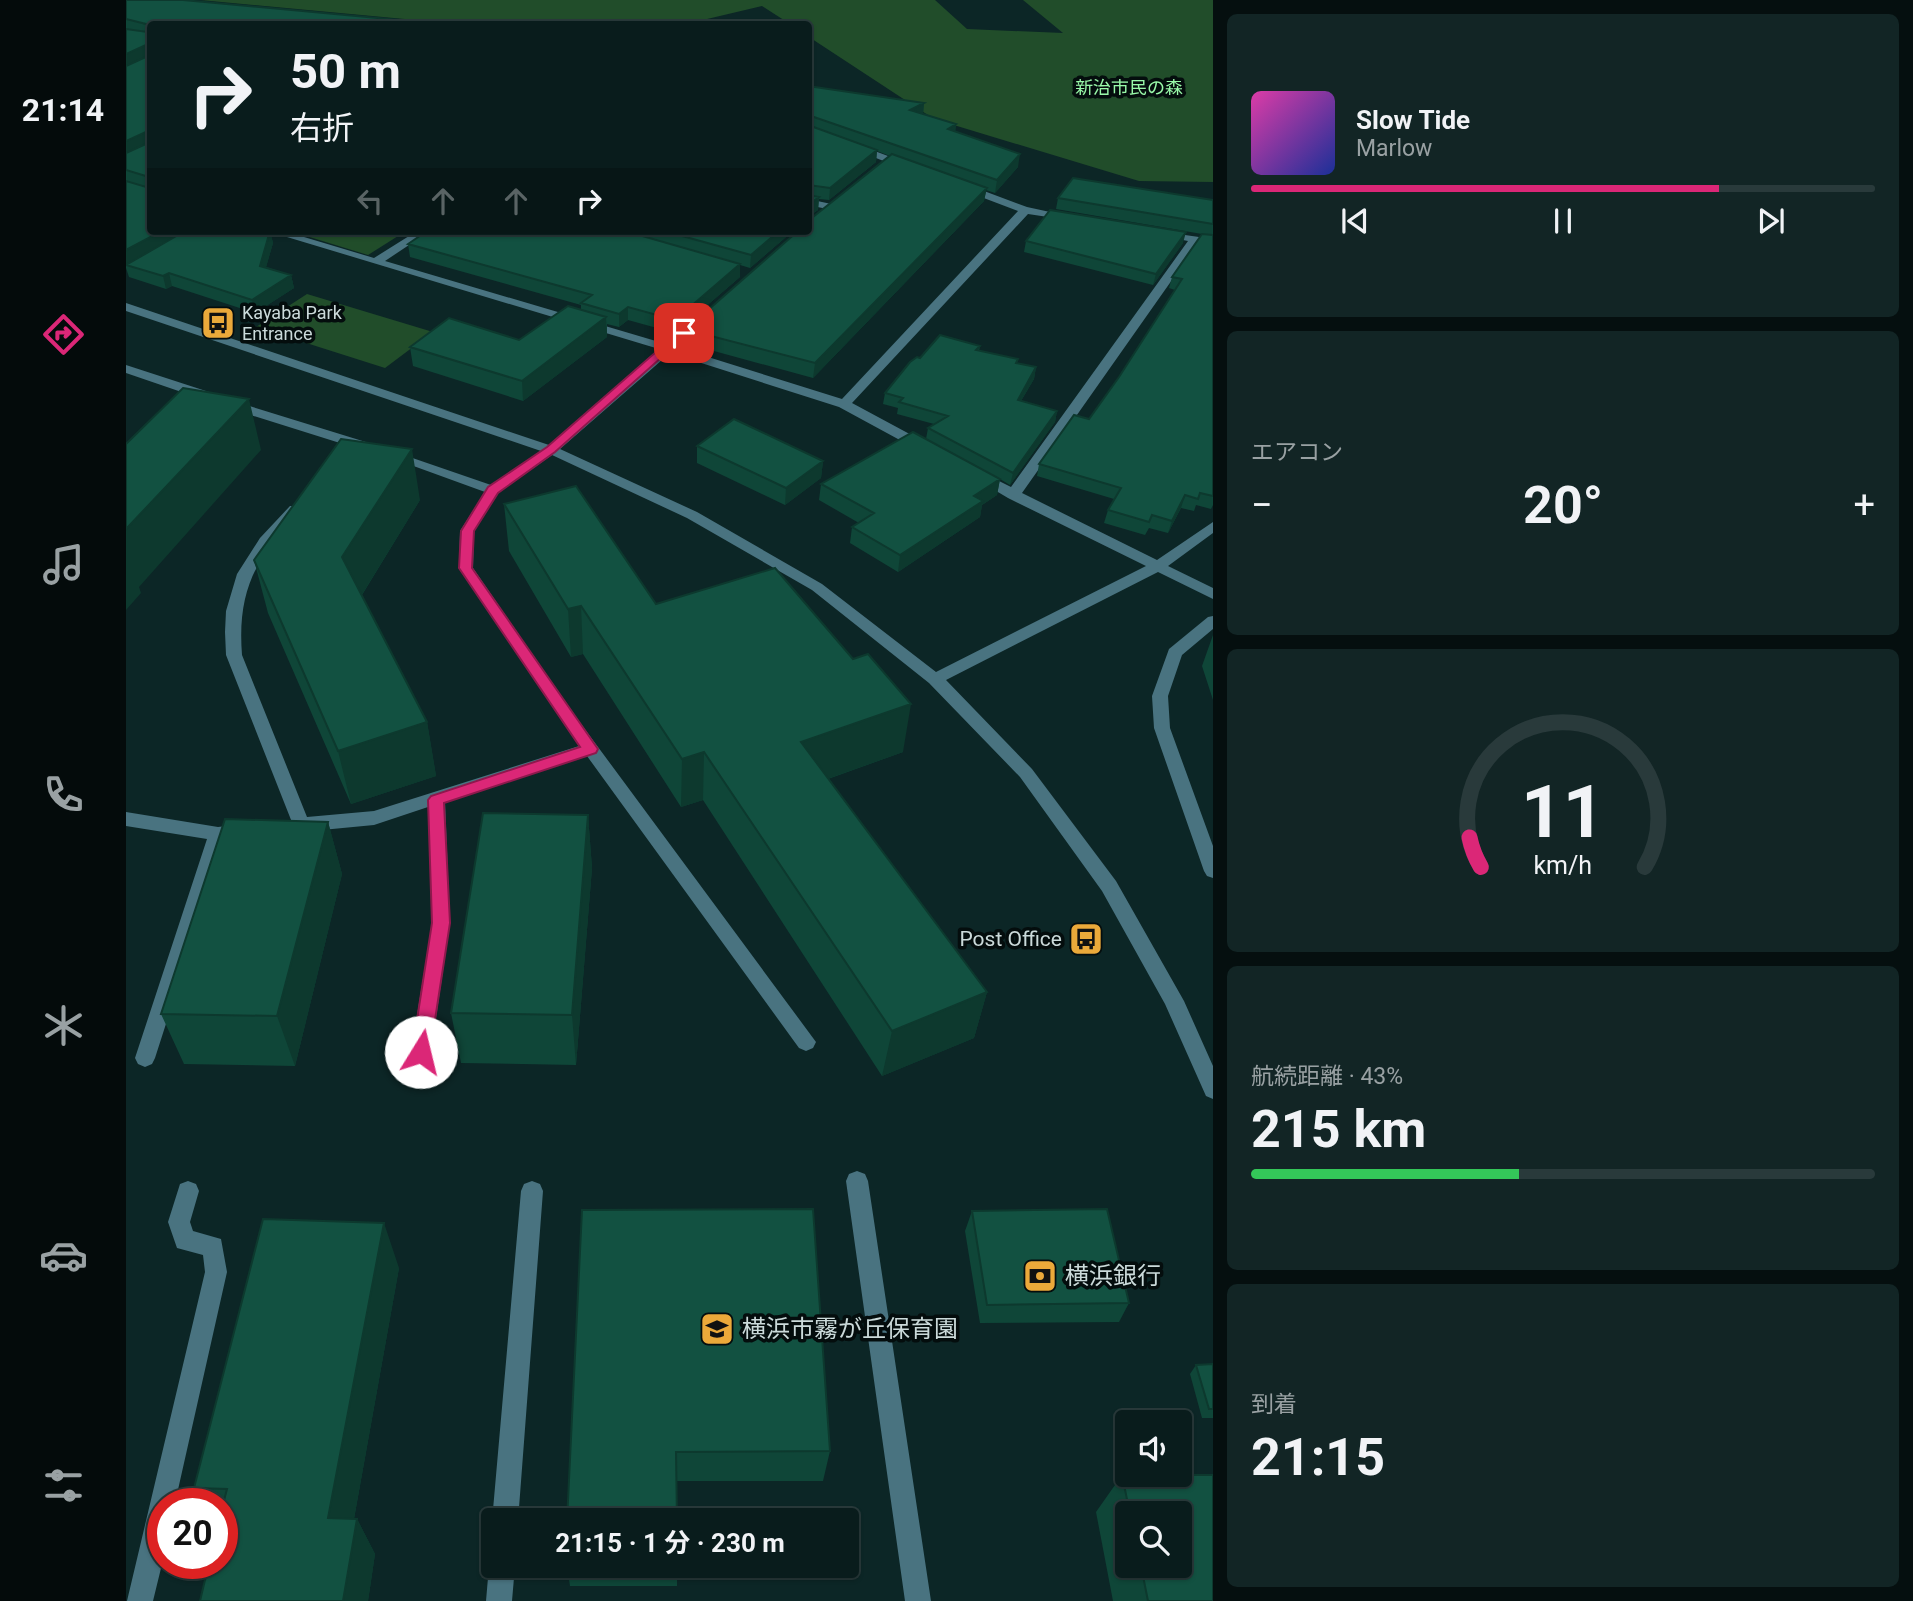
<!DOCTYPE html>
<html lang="ja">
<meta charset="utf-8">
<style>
:root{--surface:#091c1c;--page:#122525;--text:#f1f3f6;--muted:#99a1a3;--line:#293a3b;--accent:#db2777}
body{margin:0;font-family:Roboto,"Noto Sans JP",sans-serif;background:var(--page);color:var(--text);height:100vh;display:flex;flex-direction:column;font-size:26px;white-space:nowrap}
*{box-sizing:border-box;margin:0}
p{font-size:23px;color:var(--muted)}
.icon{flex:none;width:38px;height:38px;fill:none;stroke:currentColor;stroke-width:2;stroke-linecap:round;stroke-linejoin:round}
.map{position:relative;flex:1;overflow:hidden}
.panel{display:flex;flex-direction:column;gap:14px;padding:14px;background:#050f0f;width:700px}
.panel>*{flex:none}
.hud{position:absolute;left:21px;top:21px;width:665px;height:214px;border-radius:7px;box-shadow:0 2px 5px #0004,0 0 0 2px var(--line);background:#091c1c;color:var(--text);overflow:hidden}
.buttons{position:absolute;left:989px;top:1410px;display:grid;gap:14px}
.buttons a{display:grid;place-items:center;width:77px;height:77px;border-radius:7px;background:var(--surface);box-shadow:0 2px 5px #0004,0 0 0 2px var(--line);font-size:35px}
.speed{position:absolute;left:21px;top:1488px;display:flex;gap:14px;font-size:35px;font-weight:700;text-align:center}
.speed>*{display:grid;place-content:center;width:91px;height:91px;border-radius:50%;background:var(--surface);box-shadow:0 2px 5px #0004,0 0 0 2px var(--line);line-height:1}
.speed .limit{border:10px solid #d22;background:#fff;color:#111}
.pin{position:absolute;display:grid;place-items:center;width:60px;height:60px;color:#fff;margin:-30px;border-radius:14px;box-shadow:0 4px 10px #0006}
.me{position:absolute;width:77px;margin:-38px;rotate:9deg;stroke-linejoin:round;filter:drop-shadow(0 0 5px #0008)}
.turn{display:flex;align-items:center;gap:24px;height:147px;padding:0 28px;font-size:32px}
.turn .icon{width:91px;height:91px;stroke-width:2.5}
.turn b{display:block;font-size:49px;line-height:60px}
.lanes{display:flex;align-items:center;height:66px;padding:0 28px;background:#0003;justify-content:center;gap:35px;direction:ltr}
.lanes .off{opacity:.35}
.big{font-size:52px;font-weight:700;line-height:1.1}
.panel .card{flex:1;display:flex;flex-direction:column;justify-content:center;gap:10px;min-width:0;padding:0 24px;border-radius:10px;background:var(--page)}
.panel .dial{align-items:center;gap:0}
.dial svg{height:182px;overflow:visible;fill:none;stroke:var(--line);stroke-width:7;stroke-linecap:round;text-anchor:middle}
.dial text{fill:var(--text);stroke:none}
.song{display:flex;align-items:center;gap:21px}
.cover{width:84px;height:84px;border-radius:10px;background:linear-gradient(135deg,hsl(320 70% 55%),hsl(230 70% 35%))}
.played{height:7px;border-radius:4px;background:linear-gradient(90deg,var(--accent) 75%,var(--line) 75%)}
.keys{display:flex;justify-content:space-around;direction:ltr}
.heat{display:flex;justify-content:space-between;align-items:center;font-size:38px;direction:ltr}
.charge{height:10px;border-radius:5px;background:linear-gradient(90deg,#34c759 43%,var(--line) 0)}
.trip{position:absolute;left:355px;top:1508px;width:378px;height:70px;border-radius:7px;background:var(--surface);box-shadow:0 2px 5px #0004,0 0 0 2px var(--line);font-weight:700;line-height:70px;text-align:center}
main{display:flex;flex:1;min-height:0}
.menu{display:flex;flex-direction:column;width:126px;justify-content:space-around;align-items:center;background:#040b0b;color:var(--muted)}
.menu .icon{width:49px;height:49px}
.menu .selected{color:var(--accent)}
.menu b{font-size:32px;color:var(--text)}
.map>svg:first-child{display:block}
.green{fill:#214d2a}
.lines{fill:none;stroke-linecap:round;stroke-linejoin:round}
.minor{fill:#497380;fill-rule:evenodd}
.wall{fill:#0f4638;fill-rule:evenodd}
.shaded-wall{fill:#0d392e}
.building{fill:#125141;stroke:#0d392e;stroke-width:2}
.route{fill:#db2777;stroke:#8e194d;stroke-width:2}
.labels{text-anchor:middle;stroke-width:7;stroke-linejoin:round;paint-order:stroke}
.far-park-label{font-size:18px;fill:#99f9a9;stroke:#040d0d}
.far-poi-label{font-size:18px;fill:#cbdada;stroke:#040d0d;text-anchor:start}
.poi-label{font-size:21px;fill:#cbdada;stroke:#040d0d;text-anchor:end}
.near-poi-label{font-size:24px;fill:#cbdada;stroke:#040d0d;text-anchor:start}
</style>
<main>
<nav class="menu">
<b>21:14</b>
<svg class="icon selected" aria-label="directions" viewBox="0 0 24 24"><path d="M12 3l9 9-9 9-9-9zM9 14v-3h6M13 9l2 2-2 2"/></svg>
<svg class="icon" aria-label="music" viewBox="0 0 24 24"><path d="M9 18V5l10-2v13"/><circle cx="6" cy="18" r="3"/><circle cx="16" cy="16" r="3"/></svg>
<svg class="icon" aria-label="phone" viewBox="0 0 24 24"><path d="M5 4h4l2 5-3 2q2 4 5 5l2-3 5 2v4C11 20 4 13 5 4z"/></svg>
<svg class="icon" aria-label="climate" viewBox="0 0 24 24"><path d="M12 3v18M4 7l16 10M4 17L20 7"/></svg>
<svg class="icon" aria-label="car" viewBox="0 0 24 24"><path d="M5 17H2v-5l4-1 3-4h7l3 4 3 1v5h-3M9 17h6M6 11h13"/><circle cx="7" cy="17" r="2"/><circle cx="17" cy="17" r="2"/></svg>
<svg class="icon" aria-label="filters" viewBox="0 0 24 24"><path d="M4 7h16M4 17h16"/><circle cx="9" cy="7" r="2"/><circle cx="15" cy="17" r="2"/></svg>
</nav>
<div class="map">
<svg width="1087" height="1601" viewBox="0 0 1087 1601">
<rect width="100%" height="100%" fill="#0c2626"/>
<path class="green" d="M 74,0 L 809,0 L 841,29 L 937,33 L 897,0 L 1087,0 L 1087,182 L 1013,181 L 808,119 L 683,37 L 682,24 L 664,24 L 636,6 L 560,24 L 332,24 Z
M 164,231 L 280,231 L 242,255 Z
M 181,294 L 307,332 L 259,368 L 130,327 Z"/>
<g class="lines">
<path class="minor" d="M 730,144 L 786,165 L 787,167 L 778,169 L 727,149 L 725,147 Z
M 834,185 L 842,185 L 901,207 L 947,217 L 942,220 L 902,214 L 726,403 L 804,445 L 804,451 L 794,451 L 713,407 L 544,353 L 434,449 L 571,512 L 696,584 L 810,672 L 1020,566 L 882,498 L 845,476 L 847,473 L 857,473 L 885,487 L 1062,241 L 1031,235 L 1031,231 L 1087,239 L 1087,245 L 1072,243 L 896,493 L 1031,560 L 1087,522 L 1087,533 L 1042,566 L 1087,588 L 1087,599 L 1032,572 L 820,680 L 906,769 L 990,881 L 1058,1001 L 1087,1066 L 1087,1099 L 1080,1096 L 1039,1004 L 976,891 L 894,777 L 803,683 L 686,590 L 561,518 L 426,455 L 372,493 L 348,531 L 347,568 L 441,705 L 690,1042 L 687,1048 L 680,1051 L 673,1048 L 461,756 L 319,802 L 324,923 L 305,1052 L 302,1058 L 295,1061 L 288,1058 L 285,1052 L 306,923 L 302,807 L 248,825 L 175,832 L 169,830 L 100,655 L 99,632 L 100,611 L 111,574 L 134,538 L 164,506 L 174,506 L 174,512 C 130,557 111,590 116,655 L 181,817 L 248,811 L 453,746 L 333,568 L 334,531 L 359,492 L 260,456 L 267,452 L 272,453 L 365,485 L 415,451 L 0,311 L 0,303 L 423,445 L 533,349 L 141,231 L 158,231 L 248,258 L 291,231 L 304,231 L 259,261 L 540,344 L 578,310 L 586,310 L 586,316 L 550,347 L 716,399 L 892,211 L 834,189 Z
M 682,199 L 710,205 L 711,207 L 706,210 L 682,205 Z
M 0,365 L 83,392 L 84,395 L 78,399 L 73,398 L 0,373 Z
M 104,400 L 243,443 L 245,446 L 243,449 L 233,449 L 99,407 L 99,401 Z
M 1087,616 L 1087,629 L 1056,655 L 1042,696 L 1044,728 L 1087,846 L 1087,878 L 1081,876 L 1078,871 L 1028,728 L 1026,696 L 1043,649 L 1082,617 Z
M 0,812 L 92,827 L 118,824 L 124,826 L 127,831 L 124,836 L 99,840 L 29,1058 L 26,1064 L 19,1067 L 12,1064 L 9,1058 L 81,839 L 0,826 Z
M 731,1171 L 739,1174 L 742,1181 L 805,1601 L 779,1601 L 720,1181 L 723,1174 Z
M 62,1181 L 70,1184 L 73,1191 L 64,1222 L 67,1231 L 95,1239 L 101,1272 L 49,1503 L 37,1503 L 37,1560 L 27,1601 L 1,1601 L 79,1272 L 77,1255 L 51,1248 L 42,1222 L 54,1184 Z
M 406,1181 L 414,1184 L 417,1191 L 392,1521 L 368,1521 L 368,1524 L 366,1521 L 395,1191 L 398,1184 Z
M 367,1557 L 368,1566 L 389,1566 L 386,1601 L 360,1601 L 363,1566 Z"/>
</g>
<path class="wall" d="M 0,0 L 57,0 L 24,231 L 144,231 L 147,243 L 140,267 L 165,275 L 168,288 L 129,313 L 46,286 L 40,289 L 3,277 L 0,268 Z
M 682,86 L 798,103 L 797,114 L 830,124 L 829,131 L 892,167 L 869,193 L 860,190 L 858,201 L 687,378 L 577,348 L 577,341 L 565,338 L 566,324 L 764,156 L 751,151 L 750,162 L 703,200 L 693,199 L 692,210 L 682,217 Z
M 932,198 L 1087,200 L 1087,505 L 1085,509 L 1070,505 L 1068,511 L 1055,508 L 1042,533 L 1023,528 L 1019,535 L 978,523 L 982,510 L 988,499 L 911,476 L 913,464 L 963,419 L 993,377 L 1049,290 L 1043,288 L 1046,277 L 1076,234 L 930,209 Z
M 301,231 L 667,231 L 624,268 L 614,265 L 614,277 L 549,333 L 502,320 L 493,327 L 481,324 L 481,337 L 397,401 L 287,366 L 284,347 L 393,340 L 455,310 L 455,305 L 284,257 L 282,244 Z
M 900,241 L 1057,243 L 1027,285 L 898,252 Z
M 854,346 L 853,351 L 892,359 L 891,363 L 910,367 L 908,379 L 895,401 L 931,411 L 929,422 L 884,485 L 874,479 L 871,495 L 856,505 L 854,517 L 772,572 L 724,543 L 726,527 L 733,523 L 693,500 L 695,484 L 800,439 L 802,428 L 808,424 L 771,414 L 772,408 L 757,404 L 759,393 L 794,358 Z
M 571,446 L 697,461 L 695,478 L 659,505 L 571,463 Z
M 294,500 L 236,595 L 301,722 L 310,776 L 225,804 L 142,613 L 128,560 Z
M 378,504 L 530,604 L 777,752 L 702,779 L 861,992 L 848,1038 L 756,1076 L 577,800 L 555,807 L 457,654 L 445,657 L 383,551 Z
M 1087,635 L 1087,700 L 1076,666 Z
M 462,815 L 466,868 L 450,1065 L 335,1063 L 325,1013 Z
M 202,822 L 216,874 L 169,1066 L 58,1064 L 35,1014 Z
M 687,1209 L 704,1451 L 697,1481 L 550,1481 L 441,1521 Z
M 846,1211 L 1003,1303 L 993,1322 L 854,1323 L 839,1231 Z
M 273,1268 L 228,1519 L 231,1519 L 249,1554 L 242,1601 L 74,1601 L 96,1563 L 96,1503 L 80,1503 L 68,1488 Z
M 1087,1364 L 1087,1418 L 1076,1418 L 1064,1374 L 1070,1365 Z
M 996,1475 L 1087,1475 L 1087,1601 L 987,1601 L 970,1512 ZM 1001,1514 L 1054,1514 L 1054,1566 L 1001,1566 Z
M 441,1566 L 551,1566 L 551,1586 L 444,1586 Z"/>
<path class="shaded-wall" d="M 20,45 L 23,57 L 0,67 L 0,54 Z
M 798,103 L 797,115 L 784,110 Z
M 830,124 L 829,136 L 822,129 Z
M 20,132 L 23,144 L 0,154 L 0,141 Z
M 751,150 L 750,162 L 703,200 L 704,188 Z
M 894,154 L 892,167 L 869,193 L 871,180 Z
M 861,188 L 858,201 L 687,378 L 689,363 Z
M 693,197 L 692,210 L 682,217 L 682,205 Z
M 36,231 L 63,231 L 0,265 L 0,250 Z
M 144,231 L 147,243 L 137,278 L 134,266 Z
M 653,231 L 667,231 L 624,268 L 625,255 Z
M 1060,232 L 1057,243 L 1027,285 L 1030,274 Z
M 614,264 L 614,277 L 549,333 L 549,320 Z
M 43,273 L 46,286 L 40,289 L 37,276 Z
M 165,275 L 168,288 L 129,313 L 126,300 Z
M 502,307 L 502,320 L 493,327 L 493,314 Z
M 480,317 L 481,337 L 397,401 L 396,381 Z
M 910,367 L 908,379 L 889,411 L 892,400 Z
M 123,399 L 135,450 L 13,587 L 15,593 L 0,610 L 0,529 Z
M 931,411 L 929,422 L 884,485 L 887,473 Z
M 286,449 L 294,500 L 227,609 L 216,557 Z
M 697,461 L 695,478 L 659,505 L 660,488 Z
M 874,479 L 871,495 L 856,505 L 854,517 L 772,572 L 774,555 L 848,496 Z
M 1059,495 L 1055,508 L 1042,533 L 1046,521 Z
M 455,606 L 457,654 L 445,657 L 442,609 Z
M 785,704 L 777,752 L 670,790 L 675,742 Z
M 301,722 L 310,776 L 225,804 L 212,751 Z
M 578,752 L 577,800 L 555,807 L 556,759 Z
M 462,815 L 466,868 L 450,1065 L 446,1015 Z
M 202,822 L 216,874 L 169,1066 L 151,1016 Z
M 861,992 L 848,1038 L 756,1076 L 766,1031 Z
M 258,1223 L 273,1268 L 222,1552 L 202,1518 Z
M 231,1519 L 249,1554 L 242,1601 L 217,1601 Z"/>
<path class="building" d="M 0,0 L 57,0 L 316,24 L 24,24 L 24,231 L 36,231 L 0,250 L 0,181 L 20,187 L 23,185 L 23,177 L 0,170 L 0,153 L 22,143 L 23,134 L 20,132 L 0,141 L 0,66 L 22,56 L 24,48 L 20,45 L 0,54 L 0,29 L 21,32 L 24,25 L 0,19 Z
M 682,86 L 798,103 L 784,110 L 830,124 L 822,129 L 894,154 L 871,180 L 682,115 Z
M 682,125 L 751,150 L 704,188 L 682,185 Z
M 766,154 L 861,188 L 689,363 L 577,334 L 582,328 L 566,324 L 672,231 L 682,231 L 682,221 Z
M 947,178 L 1087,200 L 1087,224 L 932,198 Z
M 682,195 L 693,197 L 682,205 Z
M 924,210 L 1060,232 L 1030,274 L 900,241 Z
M 59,231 L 144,231 L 134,266 L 165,275 L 126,300 L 43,273 L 37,276 L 0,265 Z
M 301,231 L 499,231 L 614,264 L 549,320 L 502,307 L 493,314 L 455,303 L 466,295 L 282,244 Z
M 538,231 L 653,231 L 625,255 Z
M 1076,234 L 1087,235 L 1087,496 L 1074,493 L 1072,499 L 1059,495 L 1046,521 L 1026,515 L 1023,522 L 982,510 L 995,488 L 913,464 L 948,415 L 963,419 L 993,377 L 1056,279 L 1046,277 Z
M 442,306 L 480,317 L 396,381 L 284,347 L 323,318 L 393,340 Z
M 814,335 L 854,346 L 850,350 L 892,359 L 890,363 L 910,367 L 892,400 L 931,411 L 887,473 L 802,428 L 822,416 L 773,402 L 777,398 L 759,393 L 784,362 L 791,357 L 794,358 Z
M 57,388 L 123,399 L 0,529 L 0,444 Z
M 608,419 L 697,461 L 660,488 L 571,446 Z
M 787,432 L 874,479 L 848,496 L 857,501 L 774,555 L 726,527 L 748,513 L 695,484 Z
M 215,439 L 286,449 L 216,557 L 301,722 L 212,751 L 128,560 Z
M 450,486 L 530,604 L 649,568 L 727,659 L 742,654 L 785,704 L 675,742 L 861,992 L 766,1031 L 578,752 L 556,759 L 455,606 L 442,609 L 378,504 Z
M 357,813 L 462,815 L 446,1015 L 325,1013 Z
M 99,819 L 202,822 L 151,1016 L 35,1014 Z
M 687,1209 L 704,1451 L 550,1452 L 551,1521 L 441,1521 L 456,1210 Z
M 981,1209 L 1003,1303 L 861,1305 L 846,1211 Z
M 137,1219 L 258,1223 L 202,1518 L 231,1519 L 217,1601 L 74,1601 L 83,1563 L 96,1563 L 96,1508 L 101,1489 L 68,1488 Z
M 1087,1364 L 1087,1409 L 1083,1409 L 1070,1365 Z
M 996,1475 L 1087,1475 L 1087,1601 L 1022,1601 L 1015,1566 L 1054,1566 L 1054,1514 L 1004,1514 Z"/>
<path class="route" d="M 554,331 L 563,333 L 429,452 L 372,493 L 348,531 L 346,568 L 472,749 L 470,753 L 318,803 L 324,923 L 304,1052 L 302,1058 L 295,1060 L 288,1058 L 286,1052 L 306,923 L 302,800 L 305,796 L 454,747 L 333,568 L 335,531 L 362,487 L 421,447 Z"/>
<defs>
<symbol id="bus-square" viewBox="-11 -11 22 22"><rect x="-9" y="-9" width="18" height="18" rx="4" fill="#eba93a" stroke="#040d0d"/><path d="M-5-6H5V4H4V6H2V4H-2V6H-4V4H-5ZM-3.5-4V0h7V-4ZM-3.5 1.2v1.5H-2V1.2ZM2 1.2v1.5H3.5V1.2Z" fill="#111"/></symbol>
<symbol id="bank-square" viewBox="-11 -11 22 22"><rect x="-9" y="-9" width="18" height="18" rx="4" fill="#eba93a" stroke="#040d0d"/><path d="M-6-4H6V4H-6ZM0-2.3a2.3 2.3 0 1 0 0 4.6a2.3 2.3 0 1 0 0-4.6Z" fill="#111"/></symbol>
<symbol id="school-square" viewBox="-11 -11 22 22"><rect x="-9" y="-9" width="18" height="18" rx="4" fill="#eba93a" stroke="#040d0d"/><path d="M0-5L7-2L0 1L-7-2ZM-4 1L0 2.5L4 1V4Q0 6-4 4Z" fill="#111"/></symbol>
</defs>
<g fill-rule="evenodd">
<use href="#bus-square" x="73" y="304" width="38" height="38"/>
<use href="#bus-square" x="941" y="920" width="38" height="38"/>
<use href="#bank-square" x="895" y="1257" width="38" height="38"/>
<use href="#school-square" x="572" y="1310" width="38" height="38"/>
</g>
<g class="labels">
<g class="far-park-label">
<text x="1003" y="94">新治市民の森</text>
</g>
<g class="far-poi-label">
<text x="116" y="319">Kayaba Park<tspan x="116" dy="21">Entrance</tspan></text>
</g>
<g class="poi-label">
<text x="936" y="946">Post Office</text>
</g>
<g class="near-poi-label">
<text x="939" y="1284">横浜銀行</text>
<text x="616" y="1337">横浜市霧が丘保育園</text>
</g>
</g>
</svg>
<div class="buttons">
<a><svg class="icon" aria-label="sound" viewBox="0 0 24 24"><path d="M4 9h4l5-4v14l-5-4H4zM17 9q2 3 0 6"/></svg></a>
<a><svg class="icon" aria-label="search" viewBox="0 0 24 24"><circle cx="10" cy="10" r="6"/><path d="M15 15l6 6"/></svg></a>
</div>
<div class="speed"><div class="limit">20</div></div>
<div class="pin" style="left:558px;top:333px;background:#d93025"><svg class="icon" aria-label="arrive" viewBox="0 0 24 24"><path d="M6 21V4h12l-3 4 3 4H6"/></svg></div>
<svg class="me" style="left:295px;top:1052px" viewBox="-20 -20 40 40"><circle r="19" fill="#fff"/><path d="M0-13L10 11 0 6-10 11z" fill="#db2777"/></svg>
<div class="trip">21:15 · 1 分 · 230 m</div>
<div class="hud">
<div class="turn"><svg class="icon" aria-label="right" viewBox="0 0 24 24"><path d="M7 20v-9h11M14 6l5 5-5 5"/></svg><div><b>50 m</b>右折</div></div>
<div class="lanes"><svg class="icon off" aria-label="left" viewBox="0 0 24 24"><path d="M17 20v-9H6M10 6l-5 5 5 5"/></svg><svg class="icon off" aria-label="ahead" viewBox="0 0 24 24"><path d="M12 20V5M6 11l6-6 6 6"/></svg><svg class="icon off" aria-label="ahead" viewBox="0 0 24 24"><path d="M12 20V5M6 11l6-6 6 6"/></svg><svg class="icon" aria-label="right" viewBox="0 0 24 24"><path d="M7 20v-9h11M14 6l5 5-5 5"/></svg></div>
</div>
</div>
<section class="panel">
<div class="card">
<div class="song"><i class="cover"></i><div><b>Slow Tide</b><p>Marlow</p></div></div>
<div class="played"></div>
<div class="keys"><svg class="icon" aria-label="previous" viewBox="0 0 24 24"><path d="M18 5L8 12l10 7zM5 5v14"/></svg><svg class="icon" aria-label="pause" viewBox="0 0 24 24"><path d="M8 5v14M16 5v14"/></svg><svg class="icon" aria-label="next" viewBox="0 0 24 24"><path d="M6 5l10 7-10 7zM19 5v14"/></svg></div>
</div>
<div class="card"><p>エアコン</p>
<div class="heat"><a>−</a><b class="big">20°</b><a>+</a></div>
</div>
<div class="card dial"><svg viewBox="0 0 100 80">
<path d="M14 69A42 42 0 1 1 86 69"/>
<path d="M14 69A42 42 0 0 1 9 56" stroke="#db2777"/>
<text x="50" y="56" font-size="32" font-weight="700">11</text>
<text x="50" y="72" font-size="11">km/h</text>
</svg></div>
<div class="card"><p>航続距離 · 43%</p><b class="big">215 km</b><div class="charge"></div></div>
<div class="card"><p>到着</p><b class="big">21:15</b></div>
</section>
</main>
